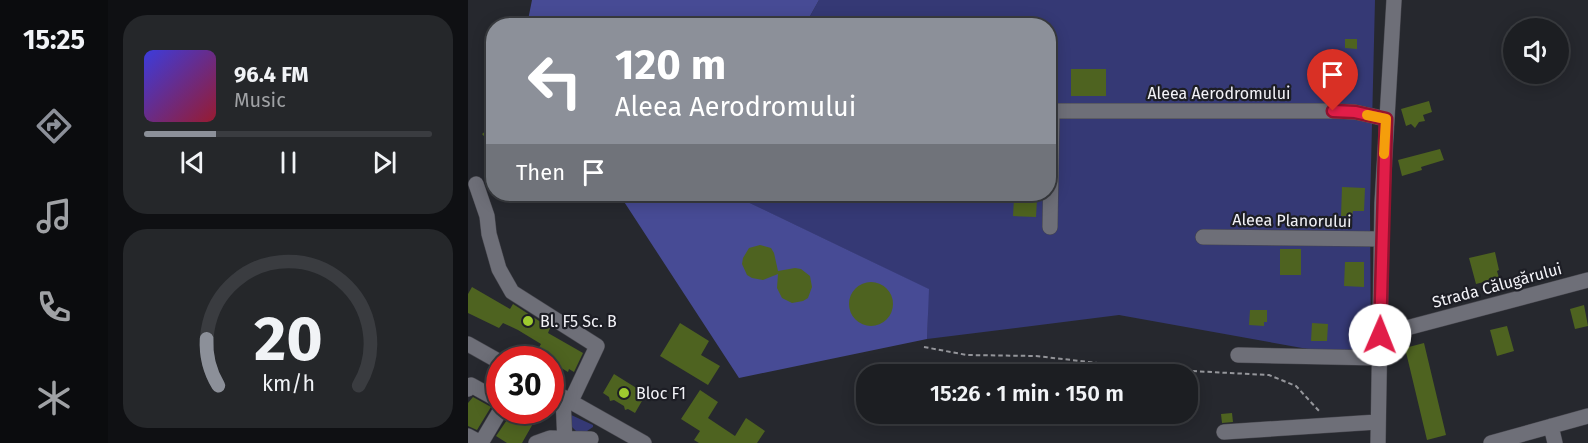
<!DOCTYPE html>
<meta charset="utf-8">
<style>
:root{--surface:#1c1e22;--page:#25272a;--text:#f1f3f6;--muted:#a0a2a5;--line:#3a3c40;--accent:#8c9099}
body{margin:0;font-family:"Fira Sans",sans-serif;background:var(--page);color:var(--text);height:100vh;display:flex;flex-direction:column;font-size:22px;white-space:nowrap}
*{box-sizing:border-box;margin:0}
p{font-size:20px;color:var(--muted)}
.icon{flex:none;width:33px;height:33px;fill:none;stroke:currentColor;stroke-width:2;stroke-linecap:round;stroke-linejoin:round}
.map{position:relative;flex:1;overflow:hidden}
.sheet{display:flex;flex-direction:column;gap:15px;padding:15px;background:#0f1013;width:360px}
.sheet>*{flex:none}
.banner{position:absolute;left:18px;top:18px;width:570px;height:183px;border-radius:24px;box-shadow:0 3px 15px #0003,0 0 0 2px var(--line);background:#8c9099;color:#fff;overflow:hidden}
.tools{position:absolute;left:1035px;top:18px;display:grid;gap:12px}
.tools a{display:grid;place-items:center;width:66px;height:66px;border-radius:50%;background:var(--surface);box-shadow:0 3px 15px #0003,0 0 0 2px var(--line);font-size:30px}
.speed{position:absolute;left:18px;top:346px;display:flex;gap:12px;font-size:30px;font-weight:700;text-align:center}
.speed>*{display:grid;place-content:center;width:78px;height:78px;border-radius:50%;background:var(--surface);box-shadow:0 3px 15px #0003,0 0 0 2px var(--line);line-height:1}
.speed .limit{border:9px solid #d22;background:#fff;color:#111}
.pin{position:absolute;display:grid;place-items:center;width:51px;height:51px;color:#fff;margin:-62px -26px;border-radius:50% 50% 50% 0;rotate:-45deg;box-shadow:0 0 6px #0007}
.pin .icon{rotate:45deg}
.me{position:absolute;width:66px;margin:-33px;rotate:1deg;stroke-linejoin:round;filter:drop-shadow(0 0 4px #0008)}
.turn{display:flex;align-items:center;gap:21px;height:126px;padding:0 30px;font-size:27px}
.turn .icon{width:78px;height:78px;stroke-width:2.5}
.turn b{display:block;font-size:42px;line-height:51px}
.then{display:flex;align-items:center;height:57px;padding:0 30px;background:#0003;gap:12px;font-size:22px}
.sheet .tile{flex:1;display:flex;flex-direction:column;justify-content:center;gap:9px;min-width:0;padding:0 21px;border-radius:24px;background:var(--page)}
.sheet .dial{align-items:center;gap:0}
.dial svg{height:156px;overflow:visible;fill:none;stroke:var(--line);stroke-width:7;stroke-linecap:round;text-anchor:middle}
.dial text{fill:var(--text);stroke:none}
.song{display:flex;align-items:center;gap:18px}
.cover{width:72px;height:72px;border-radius:9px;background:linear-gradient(135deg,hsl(240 70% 55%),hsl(350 70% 35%))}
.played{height:6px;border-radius:3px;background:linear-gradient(90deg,var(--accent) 25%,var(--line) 25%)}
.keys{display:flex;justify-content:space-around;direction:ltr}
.trip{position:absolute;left:388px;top:364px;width:342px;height:60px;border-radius:24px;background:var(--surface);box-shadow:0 3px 15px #0003,0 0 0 2px var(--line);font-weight:600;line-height:60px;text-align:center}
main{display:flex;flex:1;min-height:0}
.dock{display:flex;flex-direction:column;width:108px;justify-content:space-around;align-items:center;background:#0b0c0e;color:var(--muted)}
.dock .icon{width:42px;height:42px}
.dock .selected{color:var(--accent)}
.dock b{font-size:27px;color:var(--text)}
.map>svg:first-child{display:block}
.green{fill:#353975}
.forest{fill:#474b95}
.building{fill:#4e6320}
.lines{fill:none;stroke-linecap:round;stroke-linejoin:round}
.minor-casing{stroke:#46464d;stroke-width:16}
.path{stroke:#95969b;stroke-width:2;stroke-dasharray:4.5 3;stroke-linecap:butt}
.minor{stroke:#6e6f78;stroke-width:15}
.route-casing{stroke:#92132f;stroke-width:15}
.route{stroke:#e11d48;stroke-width:10}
.slow{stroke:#f59e0b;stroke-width:10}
.poi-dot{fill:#9eca2f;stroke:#1d1e25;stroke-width:2}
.labels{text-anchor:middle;stroke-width:4.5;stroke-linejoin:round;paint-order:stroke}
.street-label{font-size:16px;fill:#f3f3f8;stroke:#1d1e25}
.poi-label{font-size:16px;fill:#f3f3f8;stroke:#1d1e25;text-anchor:start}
</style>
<main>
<nav class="dock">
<b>15:25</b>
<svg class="icon selected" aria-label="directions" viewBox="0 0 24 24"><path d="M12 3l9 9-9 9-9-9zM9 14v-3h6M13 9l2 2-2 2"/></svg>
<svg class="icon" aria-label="music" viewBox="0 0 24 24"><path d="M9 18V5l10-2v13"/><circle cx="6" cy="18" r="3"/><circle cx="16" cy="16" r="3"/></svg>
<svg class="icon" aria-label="phone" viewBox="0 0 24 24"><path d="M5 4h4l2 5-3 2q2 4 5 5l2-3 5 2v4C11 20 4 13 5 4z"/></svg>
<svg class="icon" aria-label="climate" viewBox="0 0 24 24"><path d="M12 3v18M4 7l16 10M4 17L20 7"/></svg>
</nav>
<section class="sheet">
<div class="tile">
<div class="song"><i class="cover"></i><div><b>96.4 FM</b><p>Music</p></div></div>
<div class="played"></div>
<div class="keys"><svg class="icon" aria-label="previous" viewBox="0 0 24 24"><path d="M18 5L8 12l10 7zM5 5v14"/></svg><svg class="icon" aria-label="pause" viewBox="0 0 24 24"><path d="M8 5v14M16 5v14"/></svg><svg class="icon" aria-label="next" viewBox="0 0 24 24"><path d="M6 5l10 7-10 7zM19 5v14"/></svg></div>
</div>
<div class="tile dial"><svg viewBox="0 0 100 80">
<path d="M14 69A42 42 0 1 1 86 69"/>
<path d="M14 69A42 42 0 0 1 8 45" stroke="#8c9099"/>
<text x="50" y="56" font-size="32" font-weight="700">20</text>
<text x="50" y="72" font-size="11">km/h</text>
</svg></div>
</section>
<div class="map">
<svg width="1120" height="443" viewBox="0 0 1120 443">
<rect width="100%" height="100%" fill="#26282e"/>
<path class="green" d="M 351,0 L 907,0 L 902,207 L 903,356 L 862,353 L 651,315 L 459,339 L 460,289 L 263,194 L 580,194 L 580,26 L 337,25 Z
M 101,414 L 125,425 L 125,427 L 116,433 L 109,432 L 101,424 Z"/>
<path class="forest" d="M 64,0 L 351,0 L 337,25 L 64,26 L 60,20 Z
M 151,194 L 263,194 L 461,289 L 459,339 L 271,378 Z"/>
<path class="building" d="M 877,39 L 889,39 L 889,49 L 877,48 Z
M 603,69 L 638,69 L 638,96 L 603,96 Z
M 961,101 L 964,112 L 955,115 L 957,121 L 951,122 L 947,128 L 943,124 L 938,126 L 933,109 Z
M 26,124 L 26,147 L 14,134 Z
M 972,149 L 976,160 L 953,167 L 954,170 L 934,176 L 930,160 Z
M 874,187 L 897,188 L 896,211 L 885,211 L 884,216 L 873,216 Z
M 546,198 L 569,199 L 568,217 L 545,216 Z
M 292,245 L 303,248 L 306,253 L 310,271 L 327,268 L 333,269 L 342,276 L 344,287 L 340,298 L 335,301 L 324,303 L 314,298 L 309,288 L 310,274 L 295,280 L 284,278 L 279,275 L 274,264 L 275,258 L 281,248 Z
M 812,249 L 833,249 L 833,275 L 812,275 Z
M 1027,252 L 1031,270 L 1029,271 L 1031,278 L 1008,284 L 1001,258 Z
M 877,262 L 896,262 L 896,287 L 876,286 Z
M381 304a22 22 0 1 1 44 0a22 22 0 1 1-44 0Z
M 4,287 L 42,309 L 45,304 L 82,328 L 80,333 L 115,353 L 106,372 L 101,369 L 100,372 L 80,360 L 69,351 L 73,344 L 50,330 L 35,323 L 31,328 L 0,313 L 0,294 Z
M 1116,305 L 1120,326 L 1107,329 L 1102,309 Z
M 782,310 L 799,310 L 799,322 L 796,322 L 796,326 L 781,325 Z
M 212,323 L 241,341 L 233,355 L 252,366 L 240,385 L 192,356 Z
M 844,323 L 860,324 L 859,341 L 843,341 Z
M 1039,326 L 1046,351 L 1029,356 L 1022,330 Z
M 956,343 L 978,435 L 959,440 L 937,348 Z
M 146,374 L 178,394 L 167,413 L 160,409 L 157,410 L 156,406 L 146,400 L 142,401 L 141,397 L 135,393 Z
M 232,390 L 250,402 L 240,418 L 267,436 L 278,418 L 297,431 L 289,443 L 231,443 L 226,440 L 232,431 L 213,419 Z
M 5,397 L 23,407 L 9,430 L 0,426 L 0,403 Z
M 45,411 L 51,411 L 67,420 L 54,443 L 39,443 L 28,436 Z
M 764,413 L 765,422 L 754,423 L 753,414 Z"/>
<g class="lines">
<defs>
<path id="minor" d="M 8,184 L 19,216 L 21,234 L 31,269 L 44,292 L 129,346 L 103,401
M 582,227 L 584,111 L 865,111 L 887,112 L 918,119
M 735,237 L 913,239
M 912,335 L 1120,280
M 0,344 L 32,362
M 770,355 L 911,358
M 0,389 L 3,385 L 32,401
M 82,390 L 176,443
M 95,397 L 97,443
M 1083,426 L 1087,443
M 756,432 L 909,422
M 0,436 L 13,443 L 32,411
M 68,443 L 82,438 L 123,439
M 910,443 L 914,203 L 926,0
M 1023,443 L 1120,416"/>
</defs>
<use href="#minor" class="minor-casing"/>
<path class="path" d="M 456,347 L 499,355 L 568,356 L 683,369 L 801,375 L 828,386 L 852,412"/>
<use href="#minor" class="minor"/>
</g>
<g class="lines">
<defs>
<path id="route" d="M 865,111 L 887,112 L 918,119 L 912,335"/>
</defs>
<use href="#route" class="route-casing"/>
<use href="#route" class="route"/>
<path class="slow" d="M 899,115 L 918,119 L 916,154"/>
</g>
<g class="poi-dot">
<circle cx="60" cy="321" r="6"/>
<circle cx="156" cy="393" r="6"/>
</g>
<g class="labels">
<g class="street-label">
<text x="751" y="99">Aleea Aerodromului</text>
<text transform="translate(824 220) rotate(1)" y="6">Aleea Planorului</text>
<text transform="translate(1029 285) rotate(-15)" y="6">Strada Călugărului</text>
</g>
<g class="poi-label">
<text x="72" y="327">Bl. F5 Sc. B</text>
<text x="168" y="399">Bloc F1</text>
</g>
</g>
</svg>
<div class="tools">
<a><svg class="icon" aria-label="sound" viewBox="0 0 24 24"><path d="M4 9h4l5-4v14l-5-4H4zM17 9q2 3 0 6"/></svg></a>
</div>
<div class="speed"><div class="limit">30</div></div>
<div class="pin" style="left:865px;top:111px;background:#d93025"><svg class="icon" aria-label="arrive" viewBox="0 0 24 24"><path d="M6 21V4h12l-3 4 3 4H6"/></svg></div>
<svg class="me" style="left:912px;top:335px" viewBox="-20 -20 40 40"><circle r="19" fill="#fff"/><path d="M0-13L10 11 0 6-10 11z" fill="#e11d48"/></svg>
<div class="trip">15:26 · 1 min · 150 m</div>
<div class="banner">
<div class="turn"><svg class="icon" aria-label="left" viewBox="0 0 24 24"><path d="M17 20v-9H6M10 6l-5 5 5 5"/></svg><div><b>120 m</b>Aleea Aerodromului</div></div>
<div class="then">Then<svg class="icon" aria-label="arrive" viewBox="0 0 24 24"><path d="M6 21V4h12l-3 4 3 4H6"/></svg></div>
</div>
</div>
</main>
